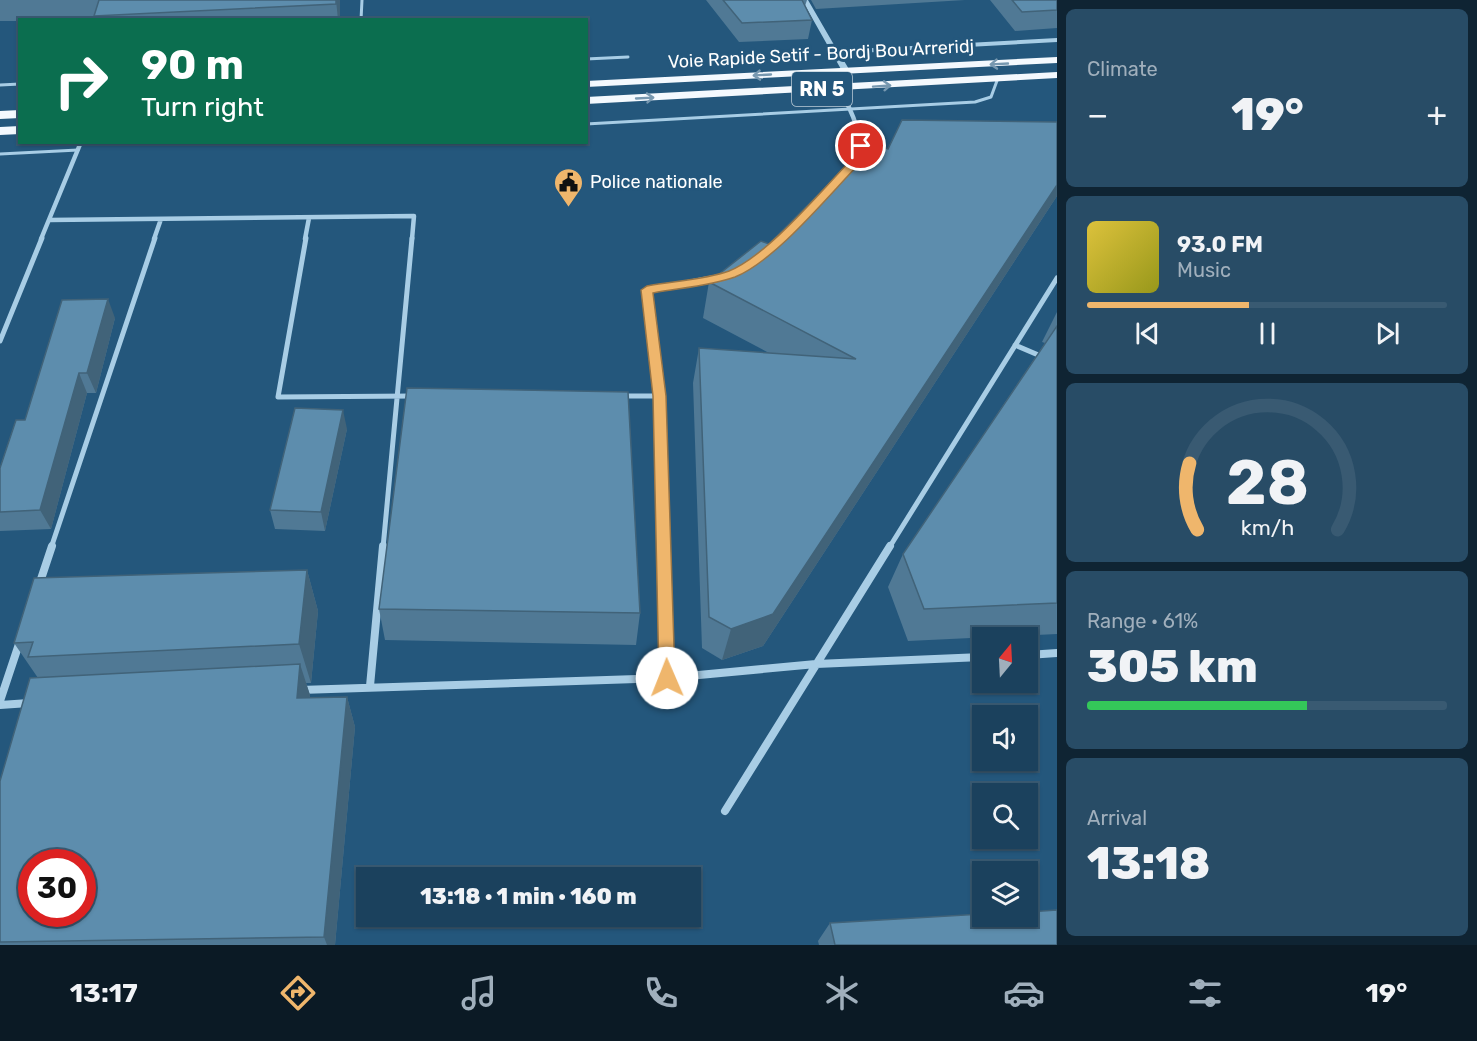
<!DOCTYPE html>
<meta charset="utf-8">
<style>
:root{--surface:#1b415d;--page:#284c66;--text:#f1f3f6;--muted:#a0afbc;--line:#395a72;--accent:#efb66c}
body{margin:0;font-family:Rubik,sans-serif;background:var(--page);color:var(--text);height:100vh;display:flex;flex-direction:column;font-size:22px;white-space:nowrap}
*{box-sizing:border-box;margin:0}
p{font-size:20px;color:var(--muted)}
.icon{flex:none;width:33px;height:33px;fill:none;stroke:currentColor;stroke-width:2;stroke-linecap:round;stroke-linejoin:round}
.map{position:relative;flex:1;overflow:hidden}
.panel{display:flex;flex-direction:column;gap:9px;padding:9px;background:#0f2433;width:420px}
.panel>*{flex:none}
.hud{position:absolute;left:18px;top:18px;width:570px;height:126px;border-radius:0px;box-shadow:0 2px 4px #0004,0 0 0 2px var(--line);background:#0b6e4f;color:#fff;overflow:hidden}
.needle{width:39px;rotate:18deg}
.buttons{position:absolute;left:972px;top:627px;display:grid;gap:12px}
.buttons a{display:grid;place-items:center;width:66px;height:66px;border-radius:0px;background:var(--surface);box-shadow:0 2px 4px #0004,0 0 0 2px var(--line);font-size:30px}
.speed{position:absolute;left:18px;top:849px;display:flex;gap:12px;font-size:30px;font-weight:700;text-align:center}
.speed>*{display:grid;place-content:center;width:78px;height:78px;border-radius:50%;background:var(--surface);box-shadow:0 2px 4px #0004,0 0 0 2px var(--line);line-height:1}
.speed .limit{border:9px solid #d22;background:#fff;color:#111}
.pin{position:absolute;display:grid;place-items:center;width:51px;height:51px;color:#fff;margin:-26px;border:3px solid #fff;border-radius:50%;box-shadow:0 2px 6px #0007}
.me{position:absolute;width:66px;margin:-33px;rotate:359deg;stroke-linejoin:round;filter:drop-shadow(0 0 4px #0008)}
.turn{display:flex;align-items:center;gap:21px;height:126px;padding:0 24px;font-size:27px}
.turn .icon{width:78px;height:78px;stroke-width:2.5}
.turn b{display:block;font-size:42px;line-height:51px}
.big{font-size:45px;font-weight:800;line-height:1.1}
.panel .tile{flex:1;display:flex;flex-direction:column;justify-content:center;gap:9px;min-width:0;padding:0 21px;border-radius:9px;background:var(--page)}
.panel .dial{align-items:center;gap:0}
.dial svg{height:156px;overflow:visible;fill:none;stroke:var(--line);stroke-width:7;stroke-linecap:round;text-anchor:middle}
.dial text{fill:var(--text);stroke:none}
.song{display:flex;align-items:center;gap:18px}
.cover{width:72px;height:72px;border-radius:9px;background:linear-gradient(135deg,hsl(50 70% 55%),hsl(60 70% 35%))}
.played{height:6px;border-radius:3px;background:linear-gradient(90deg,var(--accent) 45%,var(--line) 45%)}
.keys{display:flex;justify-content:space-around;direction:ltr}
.heat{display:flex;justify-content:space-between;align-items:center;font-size:33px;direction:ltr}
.charge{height:9px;border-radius:4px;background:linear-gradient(90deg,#34c759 61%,var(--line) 0)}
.trip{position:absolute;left:356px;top:867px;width:345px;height:60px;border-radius:0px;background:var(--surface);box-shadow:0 2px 4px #0004,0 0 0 2px var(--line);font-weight:800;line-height:60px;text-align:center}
.tab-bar{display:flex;height:96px;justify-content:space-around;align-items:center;background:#0b1a25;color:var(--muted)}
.tab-bar .icon{width:42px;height:42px}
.tab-bar .on{color:var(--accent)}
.tab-bar b{font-size:27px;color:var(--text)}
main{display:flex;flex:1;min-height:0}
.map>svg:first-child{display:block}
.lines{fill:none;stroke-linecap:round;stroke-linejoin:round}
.service{stroke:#a8cde5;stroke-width:3}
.minor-far2{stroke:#a8cde5;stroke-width:4.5}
.minor-far1{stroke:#a8cde5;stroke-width:5}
.minor{stroke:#a8cde5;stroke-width:8}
.tertiary{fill:#a8cde5;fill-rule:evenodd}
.trunk{fill:#f4f9fe;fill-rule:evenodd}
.wall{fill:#507995}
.shaded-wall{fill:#416379}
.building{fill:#5d8dad;stroke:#416379;stroke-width:1.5;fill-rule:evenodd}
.oneway{stroke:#7798b0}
.route{fill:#efb66c;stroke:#9b7646;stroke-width:1.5}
.labels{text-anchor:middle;stroke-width:6;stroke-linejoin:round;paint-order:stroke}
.far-street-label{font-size:18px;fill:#fff;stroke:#24577c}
.far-poi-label{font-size:18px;fill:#fff;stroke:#24577c;text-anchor:start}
.shield{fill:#24577c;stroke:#bdcdd8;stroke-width:1.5}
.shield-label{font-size:20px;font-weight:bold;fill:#fff}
</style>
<main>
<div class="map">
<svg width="1057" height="945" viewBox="0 0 1057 945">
<rect width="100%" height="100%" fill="#24577c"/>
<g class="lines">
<path class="service" d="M 361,20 L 362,0
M 586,59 L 628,57
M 0,85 L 20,84
M 586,124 L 975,102 L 991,97 L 998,78
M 0,154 L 78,150"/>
<path class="minor-far2" d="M 839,88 C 852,112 864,133 855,161
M 49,220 L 414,216 L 412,239
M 41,239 L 81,142
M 154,239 L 161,219
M 305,239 L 309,218"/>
<path class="minor-far1" d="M 306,238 L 278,397 L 414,396
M 0,341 L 42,238
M 1015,345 L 1057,363
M 622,396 L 660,396
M 51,548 L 155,238
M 383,548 L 412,238
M 664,548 L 660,396 L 647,290 L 722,276
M 889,548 L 1057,278"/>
<path class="minor" d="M 664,546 L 667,678
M 39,585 L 52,546
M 1028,655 L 1057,653
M 370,686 L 383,546
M 300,690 L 667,678 L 816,664 L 982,657
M 0,701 L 20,641
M 0,705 L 29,703
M 725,811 L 890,546"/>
<path class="tertiary" d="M 802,0 L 808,0 L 837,50 L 1057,38 L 1057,42 L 840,54 L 850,71 L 843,88 L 839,90 L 835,88 L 842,71 Z"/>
<path class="trunk" d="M 1057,57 L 1057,63 L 586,87 L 586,81 Z
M 1057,72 L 1057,78 L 586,104 L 586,97 Z
M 20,110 L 20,118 L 0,119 L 0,111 Z
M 20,126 L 20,134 L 0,135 L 0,127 Z"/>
</g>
<path class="wall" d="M 0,0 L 340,0 L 340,20 L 95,20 L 94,18 L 20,20 L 20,21 L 0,21 Z
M 706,0 L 807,0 L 805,6 L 812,20 L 808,39 L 739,42 Z
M 811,0 L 965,0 L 816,9 Z
M 990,0 L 1057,0 L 1057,28 L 1015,31 Z
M 1057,122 L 1057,196 L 763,646 L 722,660 L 702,648 L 693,383 L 699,348 L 769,353 L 703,318 L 709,282 L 769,244 L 888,149 Z
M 1057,312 L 1057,634 L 908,641 L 888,587 L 903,554 L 1045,343 L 1042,342 Z
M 115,318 L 96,393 L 87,393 L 51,529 L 0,531 L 0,468 L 25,420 Z
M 347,429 L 325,531 L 275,529 L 270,510 Z
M 307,570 L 318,611 L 311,683 L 306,683 L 310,695 L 310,698 L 347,697 L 355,727 L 335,945 L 0,945 L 0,781 L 38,678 L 14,643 Z
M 379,609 L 640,613 L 636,645 L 385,640 Z
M 830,923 L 1057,945 L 819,945 L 818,941 Z"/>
<path class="shaded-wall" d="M 336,0 L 340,0 L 340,20 L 338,20 Z
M 1057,185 L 1057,196 L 763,646 L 722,660 L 731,629 Z
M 108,299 L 115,318 L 96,393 L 87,373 Z
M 79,373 L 87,393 L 51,529 L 40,510 Z
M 343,410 L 347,429 L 325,531 L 321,512 Z
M 307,570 L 318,611 L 311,683 L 299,644 Z
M 300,664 L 310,695 L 307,728 L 297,698 Z
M 347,697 L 355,727 L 335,945 L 327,945 L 324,937 Z"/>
<path class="building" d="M 99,0 L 336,0 L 336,4 L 94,16 Z
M 723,0 L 802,0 L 812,20 L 742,23 Z
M 1012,0 L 1057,0 L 1057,10 L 1022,12 Z
M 902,120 L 1057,122 L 1057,185 L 773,614 L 731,629 L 709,617 L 699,348 L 856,359 L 709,282 L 761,241 L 769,244 L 872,141 L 888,149 Z
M 108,299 L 87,373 L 79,373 L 40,510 L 0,512 L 0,468 L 16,420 L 25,420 L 62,300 Z
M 1057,326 L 1057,603 L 924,609 L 903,554 Z
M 407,388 L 628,392 L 640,613 L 379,609 Z
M 295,408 L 343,410 L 321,512 L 270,510 Z
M 307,570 L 299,644 L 28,657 L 33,642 L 14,643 L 34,578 Z
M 300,664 L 297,698 L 347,697 L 324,937 L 0,942 L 0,781 L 30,678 ZM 32,862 L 82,862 L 82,914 L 32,914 Z
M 1057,910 L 1057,945 L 835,945 L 830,923 L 982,914 L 982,916 L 1028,916 L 1028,912 Z"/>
<defs><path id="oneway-shaft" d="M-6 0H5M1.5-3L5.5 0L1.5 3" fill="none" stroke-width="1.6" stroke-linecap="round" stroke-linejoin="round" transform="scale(1.5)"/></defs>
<g class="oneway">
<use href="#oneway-shaft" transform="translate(999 64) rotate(177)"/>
<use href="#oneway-shaft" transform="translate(762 75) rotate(177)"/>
<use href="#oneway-shaft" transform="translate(882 86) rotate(-4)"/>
<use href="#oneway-shaft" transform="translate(645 98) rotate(-3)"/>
</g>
<path class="route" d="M 861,143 L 866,146 L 860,163 C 828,196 775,261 735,277 C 710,286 679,288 653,293 L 666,396 L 675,678 L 672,683 L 667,685 L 661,683 L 659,678 L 653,396 L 641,290 L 647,286 C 673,281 704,280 729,271 C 767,256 821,191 851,160 L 856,146 Z"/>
<defs>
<symbol id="civic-pin" viewBox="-11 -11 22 30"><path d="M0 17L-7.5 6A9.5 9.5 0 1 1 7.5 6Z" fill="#efb66c" stroke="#24577c"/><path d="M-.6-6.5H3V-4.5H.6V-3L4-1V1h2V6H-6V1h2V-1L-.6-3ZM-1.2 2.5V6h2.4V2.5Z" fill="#111"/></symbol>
</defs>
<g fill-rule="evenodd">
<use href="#civic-pin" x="552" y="166" width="33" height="45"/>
</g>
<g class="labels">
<g class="far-street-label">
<text transform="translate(821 54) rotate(-3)" y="6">Voie Rapide Setif - Bordj Bou Arreridj</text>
</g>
<g class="far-poi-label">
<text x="590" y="188">Police nationale</text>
</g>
<rect class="shield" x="792" y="72" width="60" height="34" rx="4.5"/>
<g class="shield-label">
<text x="822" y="96">RN 5</text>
</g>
</g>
</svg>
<div class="buttons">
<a><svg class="needle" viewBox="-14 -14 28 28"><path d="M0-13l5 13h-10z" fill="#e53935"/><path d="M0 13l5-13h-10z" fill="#a0afbc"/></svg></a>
<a><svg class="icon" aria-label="sound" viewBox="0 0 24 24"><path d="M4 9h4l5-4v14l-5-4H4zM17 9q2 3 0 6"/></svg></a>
<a><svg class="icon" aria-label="search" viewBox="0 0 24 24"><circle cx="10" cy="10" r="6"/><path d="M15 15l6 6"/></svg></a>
<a><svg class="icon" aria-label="layers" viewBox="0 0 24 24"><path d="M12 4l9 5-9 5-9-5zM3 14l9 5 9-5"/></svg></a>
</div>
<div class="speed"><div class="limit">30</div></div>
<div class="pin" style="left:861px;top:146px;background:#d93025"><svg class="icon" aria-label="arrive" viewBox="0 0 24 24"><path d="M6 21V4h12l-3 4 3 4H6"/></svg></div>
<svg class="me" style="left:667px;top:678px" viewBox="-20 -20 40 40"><circle r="19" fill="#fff"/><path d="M0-13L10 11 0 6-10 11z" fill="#efb66c"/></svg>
<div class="trip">13:18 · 1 min · 160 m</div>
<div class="hud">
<div class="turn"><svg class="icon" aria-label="right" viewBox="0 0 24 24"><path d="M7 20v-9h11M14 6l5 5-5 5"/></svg><div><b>90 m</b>Turn right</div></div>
</div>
</div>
<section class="panel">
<div class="tile"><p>Climate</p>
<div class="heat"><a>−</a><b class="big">19°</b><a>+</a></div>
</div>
<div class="tile">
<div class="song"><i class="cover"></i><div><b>93.0 FM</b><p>Music</p></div></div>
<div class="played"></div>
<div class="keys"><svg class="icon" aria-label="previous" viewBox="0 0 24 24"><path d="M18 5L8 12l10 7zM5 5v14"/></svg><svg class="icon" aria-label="pause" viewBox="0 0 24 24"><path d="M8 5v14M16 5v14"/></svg><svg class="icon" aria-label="next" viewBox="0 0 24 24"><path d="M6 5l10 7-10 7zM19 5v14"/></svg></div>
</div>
<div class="tile dial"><svg viewBox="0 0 100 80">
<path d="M14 69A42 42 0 1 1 86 69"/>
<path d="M14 69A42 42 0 0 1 10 35" stroke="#efb66c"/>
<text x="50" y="56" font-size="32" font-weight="700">28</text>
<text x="50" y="72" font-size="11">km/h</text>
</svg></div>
<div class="tile"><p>Range · 61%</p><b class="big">305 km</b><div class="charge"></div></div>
<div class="tile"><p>Arrival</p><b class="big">13:18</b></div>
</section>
</main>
<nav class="tab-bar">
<b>13:17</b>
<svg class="icon on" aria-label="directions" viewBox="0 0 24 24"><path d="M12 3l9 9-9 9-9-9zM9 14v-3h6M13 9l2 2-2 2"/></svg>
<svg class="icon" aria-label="music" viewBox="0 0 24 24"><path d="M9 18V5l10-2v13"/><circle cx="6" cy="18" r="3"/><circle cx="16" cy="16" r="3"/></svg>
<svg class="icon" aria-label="phone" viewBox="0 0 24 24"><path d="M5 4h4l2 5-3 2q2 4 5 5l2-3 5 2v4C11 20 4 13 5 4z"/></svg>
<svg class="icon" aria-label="climate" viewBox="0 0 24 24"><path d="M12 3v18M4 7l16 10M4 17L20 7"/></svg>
<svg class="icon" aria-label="car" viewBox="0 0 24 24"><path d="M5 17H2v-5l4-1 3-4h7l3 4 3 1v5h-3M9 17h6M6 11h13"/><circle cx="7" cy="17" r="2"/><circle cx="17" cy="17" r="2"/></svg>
<svg class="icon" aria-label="filters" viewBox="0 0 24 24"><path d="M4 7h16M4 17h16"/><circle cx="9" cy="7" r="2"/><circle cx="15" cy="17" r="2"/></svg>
<b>19°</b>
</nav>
